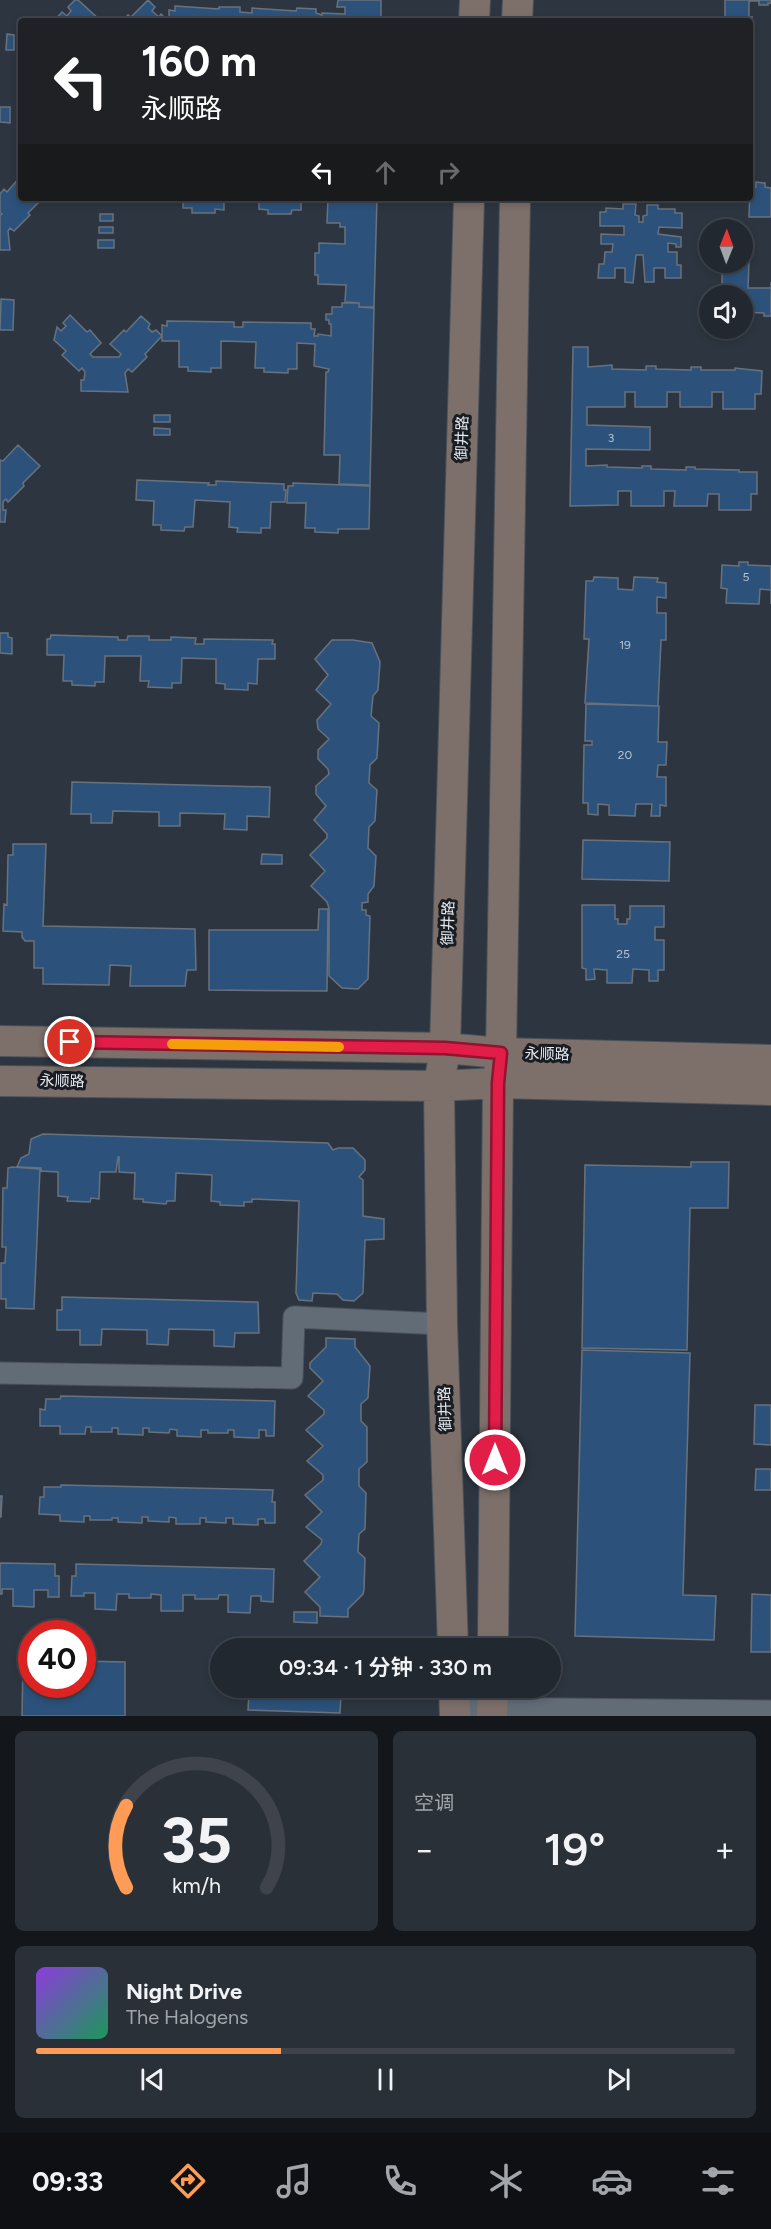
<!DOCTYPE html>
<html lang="zh">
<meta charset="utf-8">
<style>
:root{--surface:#222830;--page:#2a3038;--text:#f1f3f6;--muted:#a2a6ab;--line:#3f444c;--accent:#fe9c57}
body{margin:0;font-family:Figtree,"Noto Sans SC",sans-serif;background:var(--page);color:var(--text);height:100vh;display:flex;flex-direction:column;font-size:22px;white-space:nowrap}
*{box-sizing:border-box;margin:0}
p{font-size:20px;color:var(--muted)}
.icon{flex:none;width:33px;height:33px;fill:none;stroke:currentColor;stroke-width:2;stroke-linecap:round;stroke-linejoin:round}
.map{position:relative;height:1716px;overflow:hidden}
.drawer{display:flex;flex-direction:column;gap:15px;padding:15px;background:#13161a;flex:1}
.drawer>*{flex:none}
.hud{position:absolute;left:18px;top:18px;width:735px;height:183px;border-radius:6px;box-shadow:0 3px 9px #0003,0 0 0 2px var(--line);background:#202124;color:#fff;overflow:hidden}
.needle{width:39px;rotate:1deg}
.tools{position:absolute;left:699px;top:219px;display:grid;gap:12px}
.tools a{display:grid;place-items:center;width:54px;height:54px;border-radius:50%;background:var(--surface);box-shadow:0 3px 9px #0003,0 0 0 2px var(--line);font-size:30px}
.speed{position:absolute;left:18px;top:1620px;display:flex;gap:12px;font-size:30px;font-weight:700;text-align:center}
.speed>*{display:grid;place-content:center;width:78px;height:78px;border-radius:50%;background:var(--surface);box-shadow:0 3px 9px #0003,0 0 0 2px var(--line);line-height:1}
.speed .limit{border:9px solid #d22;background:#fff;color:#111}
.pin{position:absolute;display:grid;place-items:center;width:51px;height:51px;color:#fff;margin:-26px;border:3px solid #fff;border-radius:50%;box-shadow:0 2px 6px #0007}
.me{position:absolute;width:66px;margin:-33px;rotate:0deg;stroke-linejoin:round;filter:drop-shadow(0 0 4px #0008)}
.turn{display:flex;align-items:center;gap:21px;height:126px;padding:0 24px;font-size:27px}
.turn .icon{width:78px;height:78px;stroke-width:2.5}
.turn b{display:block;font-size:42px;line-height:51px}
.lanes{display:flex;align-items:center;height:57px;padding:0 24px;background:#0003;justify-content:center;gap:30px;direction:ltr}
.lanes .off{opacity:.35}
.big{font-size:45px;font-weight:600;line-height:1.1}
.drawer .tile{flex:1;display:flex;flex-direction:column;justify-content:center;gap:9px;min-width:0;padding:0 21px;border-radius:9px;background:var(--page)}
.drawer .dial{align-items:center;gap:0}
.dial svg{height:156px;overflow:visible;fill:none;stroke:var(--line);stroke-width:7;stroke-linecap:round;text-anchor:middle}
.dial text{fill:var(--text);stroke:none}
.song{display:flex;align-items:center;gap:18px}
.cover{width:72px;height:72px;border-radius:9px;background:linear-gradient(135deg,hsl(270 70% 55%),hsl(150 70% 35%))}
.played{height:6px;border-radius:3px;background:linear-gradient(90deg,var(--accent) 35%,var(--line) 35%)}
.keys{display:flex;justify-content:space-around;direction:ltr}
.heat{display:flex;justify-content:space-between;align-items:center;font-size:33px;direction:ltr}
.drawer .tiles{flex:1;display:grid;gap:15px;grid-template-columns:1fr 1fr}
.tile:last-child{grid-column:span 2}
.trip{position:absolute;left:210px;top:1638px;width:351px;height:60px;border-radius:30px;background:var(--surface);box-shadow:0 3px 9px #0003,0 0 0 2px var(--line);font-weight:600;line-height:60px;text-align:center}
.tab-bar{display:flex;height:96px;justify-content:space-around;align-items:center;background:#0e1013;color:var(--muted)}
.tab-bar .icon{width:42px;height:42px}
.tab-bar .on{color:var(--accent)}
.tab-bar b{font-size:27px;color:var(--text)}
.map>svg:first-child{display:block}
.building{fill:#2c527b;stroke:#68727e;stroke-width:1.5}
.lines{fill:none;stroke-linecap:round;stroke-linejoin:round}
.street-casing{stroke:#4b525b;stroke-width:23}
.secondary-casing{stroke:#4b525b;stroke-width:32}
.street{stroke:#626c77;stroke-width:21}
.secondary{stroke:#7d706a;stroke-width:30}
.route-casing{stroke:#92132f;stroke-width:15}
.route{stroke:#e11d48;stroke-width:10}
.slow{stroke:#f59e0b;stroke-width:10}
.labels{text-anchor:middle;stroke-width:6;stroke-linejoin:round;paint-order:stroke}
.number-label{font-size:12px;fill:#b6c4d4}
.street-label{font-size:15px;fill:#e4eaf1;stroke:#191d21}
</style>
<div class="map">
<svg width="771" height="1716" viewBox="0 0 771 1716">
<rect width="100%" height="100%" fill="#2d3640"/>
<path class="building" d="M 75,0 L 78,0 L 101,21 L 56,21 L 55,20 L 62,12 L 67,16 L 71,11 L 68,7 Z
M 148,0 L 155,7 L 152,11 L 159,17 L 161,14 L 168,21 L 122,21 L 128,15 L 131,17 Z
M 338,0 L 381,0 L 381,21 L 322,21 L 322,13 L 345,14 L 345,7 L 337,7 Z
M 725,0 L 771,0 L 771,3 L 768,3 L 768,5 L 759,5 L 759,1 L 749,1 L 749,17 L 752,17 L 750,33 L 750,21 L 725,21 Z
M 175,6 L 219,9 L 219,7 L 240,7 L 240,12 L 252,13 L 252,8 L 296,11 L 297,8 L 316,9 L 316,13 L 322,15 L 322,21 L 169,21 L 169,10 L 175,11 Z
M 7,34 L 14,35 L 14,50 L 6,50 Z
M 0,107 L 10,107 L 10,123 L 0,122 Z
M 21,176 L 21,198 L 43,198 L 28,213 L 30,215 L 14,231 L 10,228 L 8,231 L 10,250 L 0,250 L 0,215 L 2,214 L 0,212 L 0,194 L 4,189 L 7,192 Z
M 756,182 L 765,183 L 765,187 L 771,188 L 771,217 L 749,217 L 750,187 L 756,187 Z
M 97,198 L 114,198 L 114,201 L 97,201 Z
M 183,198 L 224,198 L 224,210 L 215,209 L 215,213 L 192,213 L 192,208 L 183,208 Z
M 259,198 L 301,198 L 301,210 L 292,210 L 291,214 L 268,214 L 268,210 L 259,209 Z
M 328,198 L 377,198 L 374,307 L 359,307 L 359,303 L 345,302 L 346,285 L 318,284 L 318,275 L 315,275 L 315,253 L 319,253 L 319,243 L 345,244 L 345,227 L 340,227 L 340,223 L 327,223 Z
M 623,204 L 636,204 L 635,215 L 639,216 L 639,222 L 643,222 L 643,216 L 647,215 L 647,205 L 658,205 L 658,209 L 675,209 L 675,213 L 682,213 L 682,228 L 659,227 L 658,234 L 681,237 L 681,247 L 676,247 L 676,244 L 668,243 L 668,252 L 677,252 L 677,265 L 681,265 L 681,278 L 665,278 L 665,268 L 654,268 L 654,282 L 645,282 L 643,255 L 636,255 L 633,283 L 625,282 L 625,268 L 615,268 L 615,278 L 598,278 L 599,264 L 604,264 L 605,252 L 612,252 L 613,244 L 601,244 L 601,234 L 624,235 L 624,226 L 600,226 L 600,212 L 606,212 L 606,208 L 623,209 Z
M 100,214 L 113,214 L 113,221 L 100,221 Z
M 99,227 L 113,227 L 113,233 L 99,233 Z
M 98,240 L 114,240 L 114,248 L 98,248 Z
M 718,262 L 749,262 L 748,288 L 771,288 L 771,282 L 771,316 L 764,316 L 764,313 L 742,312 L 742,296 L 722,296 L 722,271 L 718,271 Z
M 1,299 L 14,300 L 13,330 L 0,330 Z
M 342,303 L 359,303 L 359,307 L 374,308 L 370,485 L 339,484 L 340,455 L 324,455 L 326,372 L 328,372 L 329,369 L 314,366 L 315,344 L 297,343 L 297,369 L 288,369 L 288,373 L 264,372 L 264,368 L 255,368 L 256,342 L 221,341 L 221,368 L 211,368 L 211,372 L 188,371 L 188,367 L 179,367 L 179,341 L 162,341 L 162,325 L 167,326 L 167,321 L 234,322 L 234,327 L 243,327 L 243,322 L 311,323 L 311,329 L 315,329 L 314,336 L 318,336 L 318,334 L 331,336 L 331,324 L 329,324 L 329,320 L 326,320 L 326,314 L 332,314 L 332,307 L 342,307 Z
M 70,315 L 87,332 L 90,330 L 101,343 L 90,354 L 93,357 L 119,357 L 121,354 L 110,344 L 124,330 L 126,332 L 141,316 L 150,324 L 148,328 L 152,332 L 156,330 L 162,336 L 145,354 L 147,357 L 132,372 L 128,369 L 125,373 L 128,392 L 81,391 L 81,380 L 84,380 L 85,372 L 82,368 L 79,371 L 62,355 L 66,351 L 54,340 L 57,327 L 61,331 L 66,326 L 63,323 Z
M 573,347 L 588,347 L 588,367 L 612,365 L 612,369 L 646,370 L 646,366 L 656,366 L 656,369 L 691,370 L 691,367 L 701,367 L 701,370 L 735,370 L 735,368 L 762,371 L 761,394 L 755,394 L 755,409 L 723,409 L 723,392 L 712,392 L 712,407 L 680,407 L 680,392 L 667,392 L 667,407 L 635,407 L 635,392 L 625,392 L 625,407 L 587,407 L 587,425 L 650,427 L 650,450 L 586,449 L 586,466 L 607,465 L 607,467 L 642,468 L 642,466 L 651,466 L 651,469 L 686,470 L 686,467 L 695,467 L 695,469 L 739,470 L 739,472 L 757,472 L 757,494 L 751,494 L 751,510 L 719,510 L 719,494 L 708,494 L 707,506 L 674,506 L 675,491 L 664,491 L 664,506 L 631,506 L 631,491 L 618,491 L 618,505 L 570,506 Z
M 154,415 L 170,415 L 170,422 L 154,422 Z
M 154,428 L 170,429 L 170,435 L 154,435 Z
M 18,445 L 40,466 L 23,483 L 24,486 L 8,502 L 6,499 L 3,502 L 3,510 L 6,510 L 5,520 L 5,522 L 0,522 L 0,460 L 3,461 Z
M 137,480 L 209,483 L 208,485 L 216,485 L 216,481 L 284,484 L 284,490 L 286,490 L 285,502 L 271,502 L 270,528 L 261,528 L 261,533 L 237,532 L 238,528 L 229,527 L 230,502 L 195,500 L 193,527 L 185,527 L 184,531 L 161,530 L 161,525 L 153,525 L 154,501 L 136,500 Z
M 293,483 L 370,486 L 369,529 L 338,529 L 338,533 L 315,532 L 315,528 L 305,528 L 306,503 L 287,503 L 288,486 L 293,486 Z
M 739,562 L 748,562 L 748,565 L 771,566 L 771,604 L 771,590 L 760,589 L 759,604 L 726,603 L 727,589 L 721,588 L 722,565 L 739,566 Z
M 594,577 L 618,578 L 618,589 L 633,590 L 634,577 L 658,578 L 657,582 L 666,583 L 666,598 L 657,597 L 657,613 L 666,613 L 666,640 L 661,640 L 658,706 L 585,703 L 589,639 L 584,639 L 586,581 L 593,581 Z
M 0,633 L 8,633 L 8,637 L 12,638 L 12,654 L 0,653 Z
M 51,635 L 118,637 L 118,640 L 127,640 L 128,636 L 149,636 L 149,640 L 171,640 L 171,637 L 196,638 L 195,644 L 204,644 L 204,639 L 273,640 L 272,644 L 275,644 L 275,659 L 258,659 L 257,684 L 248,683 L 248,690 L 225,689 L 225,684 L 216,683 L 216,659 L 182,658 L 181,683 L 172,683 L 172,688 L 148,687 L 149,681 L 140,681 L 141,656 L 105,656 L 104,682 L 95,682 L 95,686 L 72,685 L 72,681 L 63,681 L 64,655 L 47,655 L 47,639 L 50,639 Z
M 332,640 L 353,640 L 372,643 L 380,662 L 378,690 L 373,696 L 371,716 L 379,723 L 377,758 L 370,765 L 369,783 L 377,790 L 375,821 L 369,827 L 368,848 L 376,856 L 374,886 L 368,894 L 368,902 L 362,903 L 362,910 L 366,910 L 366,915 L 370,916 L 368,979 L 358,989 L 342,988 L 329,976 L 329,908 L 327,902 L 311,886 L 325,871 L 310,855 L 327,838 L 327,834 L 314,820 L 326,806 L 316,794 L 316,786 L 329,774 L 328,769 L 318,759 L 318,750 L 329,739 L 318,729 L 317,720 L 331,704 L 316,690 L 328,675 L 315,659 Z
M 586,704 L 659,706 L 658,742 L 667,742 L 666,765 L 658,765 L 657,777 L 666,777 L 666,806 L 660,805 L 660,816 L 651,816 L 652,804 L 636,804 L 635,816 L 609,815 L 609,805 L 598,804 L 598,815 L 588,814 L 588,803 L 583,803 L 584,745 L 592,745 L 592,741 L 585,741 Z
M 72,782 L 270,787 L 269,817 L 247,816 L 247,830 L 224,829 L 225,814 L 180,813 L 180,826 L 159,826 L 159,812 L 113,811 L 112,823 L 91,823 L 91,814 L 71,814 Z
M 583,840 L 670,842 L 669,881 L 582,879 Z
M 13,844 L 46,844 L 43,926 L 195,929 L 196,970 L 187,970 L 185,986 L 130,986 L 131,966 L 110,965 L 109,985 L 43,984 L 43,968 L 34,968 L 34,941 L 25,941 L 22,937 L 22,932 L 3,931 L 4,904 L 7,905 L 8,855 L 13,855 Z
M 262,854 L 282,855 L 282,864 L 261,864 Z
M 582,905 L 615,905 L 615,919 L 618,919 L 618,924 L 627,924 L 627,919 L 630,919 L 630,906 L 664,906 L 664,927 L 655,927 L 655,940 L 664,940 L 664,970 L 658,970 L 658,981 L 649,981 L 649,970 L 633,969 L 632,983 L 607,983 L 607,970 L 594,969 L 595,979 L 586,980 L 586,969 L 582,968 Z
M 319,909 L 328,909 L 327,991 L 209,990 L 209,930 L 318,930 Z
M 43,1134 L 328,1143 L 333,1150 L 338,1148 L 353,1148 L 365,1160 L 365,1170 L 359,1177 L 363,1180 L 363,1216 L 384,1219 L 384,1239 L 365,1240 L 363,1293 L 354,1301 L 343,1300 L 337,1294 L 313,1293 L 312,1301 L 299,1300 L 296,1293 L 299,1201 L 252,1199 L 252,1202 L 244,1202 L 244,1206 L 220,1205 L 220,1202 L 211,1201 L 212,1175 L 176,1173 L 175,1201 L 167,1201 L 166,1204 L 143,1202 L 143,1199 L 134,1199 L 135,1173 L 119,1172 L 119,1157 L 118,1157 L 116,1172 L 100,1172 L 99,1199 L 91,1198 L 90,1202 L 67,1201 L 68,1197 L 58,1196 L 58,1172 L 41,1171 L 41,1168 L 17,1167 L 21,1158 L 29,1154 L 31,1139 Z
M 691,1162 L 729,1162 L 728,1208 L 690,1208 L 687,1350 L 582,1348 L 585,1165 L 691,1167 Z
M 12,1167 L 40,1169 L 34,1309 L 6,1308 L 6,1299 L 1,1299 L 1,1263 L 5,1263 L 6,1247 L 2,1247 L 3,1188 L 7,1188 L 8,1168 Z
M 62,1297 L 258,1302 L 259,1333 L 235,1333 L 234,1347 L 214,1346 L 214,1330 L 169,1329 L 168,1345 L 147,1344 L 147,1330 L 102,1329 L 101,1345 L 80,1345 L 80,1330 L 57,1330 L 57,1310 L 62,1310 Z
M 326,1338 L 355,1339 L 355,1347 L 370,1366 L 368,1398 L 361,1404 L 361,1421 L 367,1427 L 367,1462 L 359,1469 L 359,1486 L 366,1493 L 365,1529 L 359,1534 L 358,1552 L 365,1558 L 364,1590 L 363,1594 L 348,1609 L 348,1617 L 320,1616 L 320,1607 L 305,1592 L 320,1577 L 304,1561 L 321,1544 L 322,1540 L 306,1527 L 322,1512 L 305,1495 L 323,1480 L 323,1475 L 307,1461 L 323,1446 L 306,1430 L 324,1414 L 324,1410 L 308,1396 L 323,1381 L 310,1368 L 310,1363 L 326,1347 Z
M 582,1350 L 690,1353 L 683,1595 L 716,1596 L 714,1640 L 575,1636 Z
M 61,1396 L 275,1401 L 274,1436 L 266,1436 L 266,1430 L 259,1430 L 259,1438 L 234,1437 L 234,1430 L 228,1430 L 228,1433 L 208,1433 L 208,1430 L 201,1430 L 201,1437 L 177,1436 L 177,1430 L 170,1429 L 169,1433 L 149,1432 L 149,1428 L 143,1428 L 143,1435 L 118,1434 L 118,1428 L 112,1428 L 112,1432 L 91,1432 L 91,1427 L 86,1427 L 85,1434 L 60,1434 L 60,1426 L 40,1426 L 40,1409 L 45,1410 L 46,1399 L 60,1399 Z
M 755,1405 L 771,1405 L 771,1445 L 754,1444 Z
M 756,1469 L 771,1469 L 771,1490 L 755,1490 Z
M 61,1485 L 273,1490 L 272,1502 L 275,1502 L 275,1523 L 265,1523 L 265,1519 L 258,1519 L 258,1525 L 233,1524 L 233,1518 L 226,1518 L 226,1523 L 206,1522 L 206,1518 L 200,1518 L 200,1524 L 176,1524 L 176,1518 L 169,1517 L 169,1522 L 148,1521 L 148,1517 L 142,1517 L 142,1523 L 118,1522 L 118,1518 L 112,1518 L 112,1520 L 90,1520 L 90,1516 L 84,1516 L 84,1522 L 60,1521 L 60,1515 L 39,1514 L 40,1497 L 44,1497 L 44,1487 L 61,1487 Z
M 0,1496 L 2,1496 L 1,1517 L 0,1517 Z
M 0,1563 L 55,1564 L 55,1576 L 59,1576 L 59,1597 L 48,1597 L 48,1590 L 34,1590 L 34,1607 L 13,1606 L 13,1589 L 2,1589 L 2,1594 L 0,1594 Z
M 76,1564 L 274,1569 L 273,1602 L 261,1601 L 261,1596 L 251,1596 L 250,1613 L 228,1612 L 228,1595 L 219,1595 L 218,1599 L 195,1599 L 195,1595 L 183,1595 L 183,1611 L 161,1611 L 161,1595 L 151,1594 L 151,1598 L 129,1598 L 129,1594 L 117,1594 L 116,1610 L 95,1609 L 95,1593 L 84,1593 L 84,1596 L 71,1596 L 72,1576 L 76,1576 Z
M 752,1594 L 771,1595 L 771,1652 L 751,1652 Z
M 294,1612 L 317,1612 L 317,1623 L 294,1622 Z
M 23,1660 L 32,1660 L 32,1684 L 82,1684 L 82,1661 L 125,1662 L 125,1716 L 22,1716 Z
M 249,1692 L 341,1694 L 340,1713 L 248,1710 Z"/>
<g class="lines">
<defs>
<path id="street" d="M 0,1373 L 292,1378 L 294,1317 L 442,1324
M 455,1708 L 771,1711"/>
<path id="secondary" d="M 474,21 L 475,0
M 517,21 L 518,0
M 0,1041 L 445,1048 L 501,1053 L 771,1060
M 0,1081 L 439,1086 L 498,1083 L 771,1090
M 453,1648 L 442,1324 L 439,1086 L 445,1048 L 469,198
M 493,1648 L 498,1083 L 501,1053 L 515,198
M 454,1688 L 455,1716
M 492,1716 L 493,1688"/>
</defs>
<use href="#street" class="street-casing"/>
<use href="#secondary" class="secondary-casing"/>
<use href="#street" class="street"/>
<use href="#secondary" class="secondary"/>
</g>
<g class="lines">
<defs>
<path id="route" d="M 70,1042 L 445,1048 L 501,1053 L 498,1083 L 495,1460"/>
</defs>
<use href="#route" class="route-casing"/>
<use href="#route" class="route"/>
<path class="slow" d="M 172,1044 L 339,1047"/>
</g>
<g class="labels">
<g class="number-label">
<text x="611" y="442">3</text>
<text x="746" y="581">5</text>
<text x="625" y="649">19</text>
<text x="625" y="759">20</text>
<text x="623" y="958">25</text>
</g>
<g class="street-label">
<text transform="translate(462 438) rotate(-88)" y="5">御井路</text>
<text transform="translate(448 923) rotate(-88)" y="5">御井路</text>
<text transform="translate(547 1054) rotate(1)" y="5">永顺路</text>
<text transform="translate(62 1081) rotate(1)" y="5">永顺路</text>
<text transform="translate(445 1409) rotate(-92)" y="5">御井路</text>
</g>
</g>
</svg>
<div class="tools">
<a><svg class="needle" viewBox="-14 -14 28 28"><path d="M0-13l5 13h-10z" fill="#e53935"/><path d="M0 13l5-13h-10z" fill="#a2a6ab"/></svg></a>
<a><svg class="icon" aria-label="sound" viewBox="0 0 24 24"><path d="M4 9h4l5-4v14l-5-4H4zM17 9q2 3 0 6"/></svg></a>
</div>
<div class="speed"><div class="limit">40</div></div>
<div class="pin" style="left:70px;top:1042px;background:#d93025"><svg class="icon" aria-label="arrive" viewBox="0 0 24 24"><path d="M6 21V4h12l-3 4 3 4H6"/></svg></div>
<svg class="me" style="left:495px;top:1460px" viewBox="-20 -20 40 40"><circle r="17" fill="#e11d48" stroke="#fff" stroke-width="3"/><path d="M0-11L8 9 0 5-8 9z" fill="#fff"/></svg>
<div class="trip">09:34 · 1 分钟 · 330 m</div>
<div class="hud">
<div class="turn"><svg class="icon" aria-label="left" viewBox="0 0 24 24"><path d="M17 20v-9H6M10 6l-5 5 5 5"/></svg><div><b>160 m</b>永顺路</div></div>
<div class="lanes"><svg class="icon" aria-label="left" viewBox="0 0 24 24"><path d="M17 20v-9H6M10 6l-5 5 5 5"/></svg><svg class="icon off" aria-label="ahead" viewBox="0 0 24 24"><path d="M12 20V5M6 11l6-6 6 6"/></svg><svg class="icon off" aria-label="right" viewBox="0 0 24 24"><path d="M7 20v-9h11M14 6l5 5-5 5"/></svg></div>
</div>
</div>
<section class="drawer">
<div class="tiles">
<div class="tile dial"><svg viewBox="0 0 100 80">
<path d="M14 69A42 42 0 1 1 86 69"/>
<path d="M14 69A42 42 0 0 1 14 27" stroke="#fe9c57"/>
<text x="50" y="56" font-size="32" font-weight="700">35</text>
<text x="50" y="72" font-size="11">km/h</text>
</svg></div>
<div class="tile"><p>空调</p>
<div class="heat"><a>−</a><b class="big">19°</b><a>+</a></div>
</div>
<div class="tile">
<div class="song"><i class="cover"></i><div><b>Night Drive</b><p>The Halogens</p></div></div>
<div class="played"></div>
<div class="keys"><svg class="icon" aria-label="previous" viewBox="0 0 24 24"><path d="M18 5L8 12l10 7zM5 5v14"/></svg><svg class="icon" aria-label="pause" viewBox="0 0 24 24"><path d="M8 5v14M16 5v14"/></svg><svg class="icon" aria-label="next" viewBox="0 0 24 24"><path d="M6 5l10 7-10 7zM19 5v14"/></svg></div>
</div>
</div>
</section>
<nav class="tab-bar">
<b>09:33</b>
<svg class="icon on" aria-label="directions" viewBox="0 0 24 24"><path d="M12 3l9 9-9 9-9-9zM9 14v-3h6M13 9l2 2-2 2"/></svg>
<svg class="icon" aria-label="music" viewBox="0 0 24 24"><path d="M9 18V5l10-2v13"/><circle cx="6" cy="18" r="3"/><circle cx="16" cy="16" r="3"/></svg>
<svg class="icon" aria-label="phone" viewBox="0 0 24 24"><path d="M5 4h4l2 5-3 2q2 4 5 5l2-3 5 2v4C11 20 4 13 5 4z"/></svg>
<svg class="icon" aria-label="climate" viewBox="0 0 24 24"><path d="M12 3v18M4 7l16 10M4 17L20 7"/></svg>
<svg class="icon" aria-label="car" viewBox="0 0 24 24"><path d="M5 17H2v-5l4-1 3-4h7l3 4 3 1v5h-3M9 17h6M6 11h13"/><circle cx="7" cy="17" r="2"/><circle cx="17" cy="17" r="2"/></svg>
<svg class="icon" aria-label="filters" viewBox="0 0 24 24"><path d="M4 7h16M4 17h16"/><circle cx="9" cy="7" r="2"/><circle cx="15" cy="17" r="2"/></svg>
</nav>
